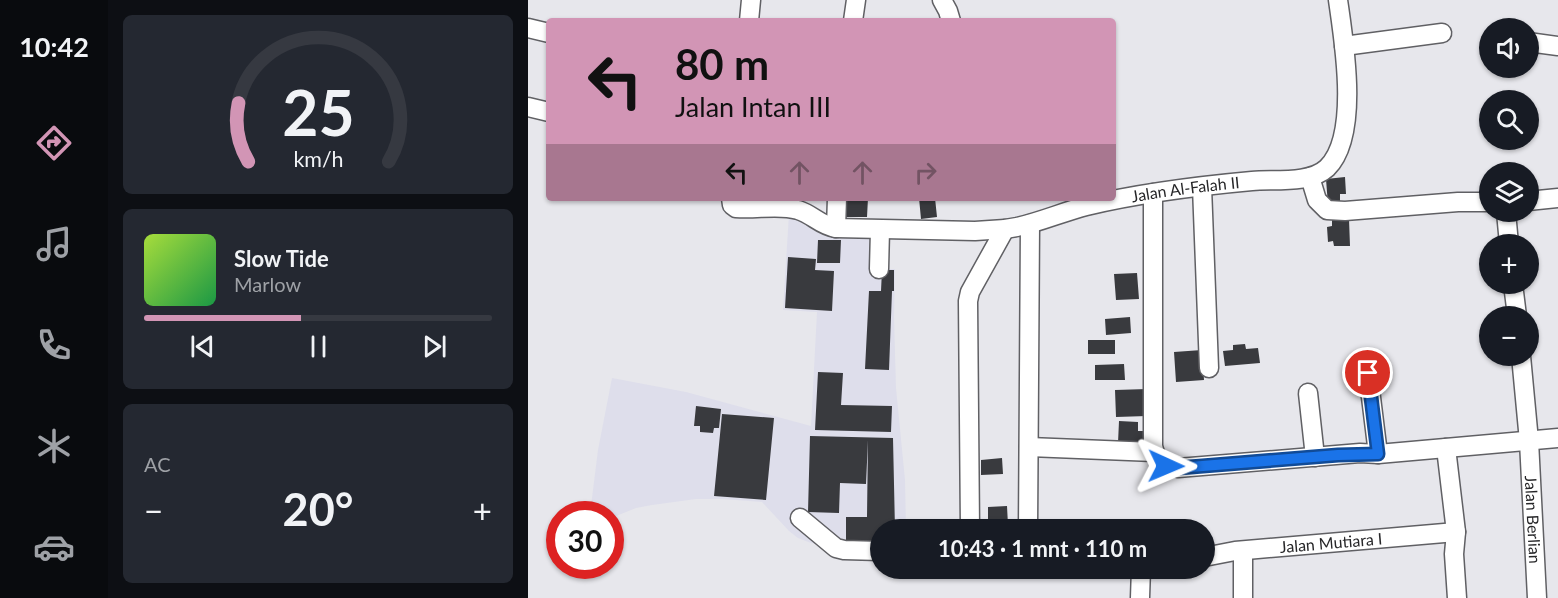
<!DOCTYPE html>
<html lang="id">
<meta charset="utf-8">
<style>
:root{--surface:#171b24;--page:#242831;--text:#f1f3f6;--muted:#9ea1a6;--line:#363941;--accent:#d295b5}
body{margin:0;font-family:Lato,sans-serif;background:var(--page);color:var(--text);height:100vh;display:flex;flex-direction:column;font-size:22px;white-space:nowrap}
*{box-sizing:border-box;margin:0}
p{font-size:20px;color:var(--muted)}
.icon{flex:none;width:33px;height:33px;fill:none;stroke:currentColor;stroke-width:2;stroke-linecap:round;stroke-linejoin:round}
.map{position:relative;flex:1;overflow:hidden}
.sheet{display:flex;flex-direction:column;gap:15px;padding:15px;background:#0d0f14;width:420px}
.sheet>*{flex:none}
.banner{position:absolute;left:18px;top:18px;width:570px;height:183px;border-radius:6px;box-shadow:0 2px 4px #0004;background:#d295b5;color:#111;overflow:hidden}
.buttons{position:absolute;left:951px;top:18px;display:grid;gap:12px}
.buttons a{display:grid;place-items:center;width:60px;height:60px;border-radius:50%;background:var(--surface);box-shadow:0 2px 4px #0004;font-size:30px}
.speed{position:absolute;left:18px;top:501px;display:flex;gap:12px;font-size:30px;font-weight:700;text-align:center}
.speed>*{display:grid;place-content:center;width:78px;height:78px;border-radius:50%;background:var(--surface);box-shadow:0 2px 4px #0004;line-height:1}
.speed .limit{border:9px solid #d22;background:#fff;color:#111}
.pin{position:absolute;display:grid;place-items:center;width:51px;height:51px;color:#fff;margin:-26px;border:3px solid #fff;border-radius:50%;box-shadow:0 2px 6px #0007}
.me{position:absolute;width:66px;margin:-33px;rotate:91deg;stroke-linejoin:round;filter:drop-shadow(0 0 4px #0008)}
.turn{display:flex;align-items:center;gap:21px;height:126px;padding:0 30px;font-size:27px}
.turn .icon{width:78px;height:78px;stroke-width:2.5}
.turn b{display:block;font-size:42px;line-height:51px}
.lanes{display:flex;align-items:center;height:57px;padding:0 30px;background:#0003;justify-content:center;gap:30px;direction:ltr}
.lanes .off{opacity:.35}
.big{font-size:45px;font-weight:700;line-height:1.1}
.sheet .widget{flex:1;display:flex;flex-direction:column;justify-content:center;gap:9px;min-width:0;padding:0 21px;border-radius:9px;background:var(--page)}
.sheet .dial{align-items:center;gap:0}
.dial svg{height:156px;overflow:visible;fill:none;stroke:var(--line);stroke-width:7;stroke-linecap:round;text-anchor:middle}
.dial text{fill:var(--text);stroke:none}
.song{display:flex;align-items:center;gap:18px}
.cover{width:72px;height:72px;border-radius:9px;background:linear-gradient(135deg,hsl(80 70% 55%),hsl(140 70% 35%))}
.played{height:6px;border-radius:3px;background:linear-gradient(90deg,var(--accent) 45%,var(--line) 45%)}
.keys{display:flex;justify-content:space-around;direction:ltr}
.heat{display:flex;justify-content:space-between;align-items:center;font-size:33px;direction:ltr}
.trip{position:absolute;left:342px;top:519px;width:345px;height:60px;border-radius:30px;background:var(--surface);box-shadow:0 2px 4px #0004;font-weight:700;line-height:60px;text-align:center}
main{display:flex;flex:1;min-height:0}
.tabs{display:flex;flex-direction:column;width:108px;justify-content:space-around;align-items:center;background:#090b0e;color:var(--muted)}
.tabs .icon{width:42px;height:42px}
.tabs .selected{color:var(--accent)}
.tabs b{font-size:27px;color:var(--text)}
.map>svg:first-child{display:block}
.built{fill:#dedeeb}
.building{fill:#393a3e}
.lines{fill:none;stroke-linecap:round;stroke-linejoin:round}
.minor-casing{stroke:#606064;stroke-width:21}
.minor{stroke:#fff;stroke-width:18}
.route-casing{stroke:#114b97;stroke-width:15}
.route{stroke:#1a73e8;stroke-width:10}
.labels{text-anchor:middle;stroke-width:6;stroke-linejoin:round;paint-order:stroke}
.street-label{font-size:16px;fill:#262628;stroke:#f4f4fa}
</style>
<main>
<nav class="tabs">
<b>10:42</b>
<svg class="icon selected" aria-label="directions" viewBox="0 0 24 24"><path d="M12 3l9 9-9 9-9-9zM9 14v-3h6M13 9l2 2-2 2"/></svg>
<svg class="icon" aria-label="music" viewBox="0 0 24 24"><path d="M9 18V5l10-2v13"/><circle cx="6" cy="18" r="3"/><circle cx="16" cy="16" r="3"/></svg>
<svg class="icon" aria-label="phone" viewBox="0 0 24 24"><path d="M5 4h4l2 5-3 2q2 4 5 5l2-3 5 2v4C11 20 4 13 5 4z"/></svg>
<svg class="icon" aria-label="climate" viewBox="0 0 24 24"><path d="M12 3v18M4 7l16 10M4 17L20 7"/></svg>
<svg class="icon" aria-label="car" viewBox="0 0 24 24"><path d="M5 17H2v-5l4-1 3-4h7l3 4 3 1v5h-3M9 17h6M6 11h13"/><circle cx="7" cy="17" r="2"/><circle cx="17" cy="17" r="2"/></svg>
</nav>
<section class="sheet">
<div class="widget dial"><svg viewBox="0 0 100 80">
<path d="M14 69A42 42 0 1 1 86 69"/>
<path d="M14 69A42 42 0 0 1 9 39" stroke="#d295b5"/>
<text x="50" y="56" font-size="32" font-weight="700">25</text>
<text x="50" y="72" font-size="11">km/h</text>
</svg></div>
<div class="widget">
<div class="song"><i class="cover"></i><div><b>Slow Tide</b><p>Marlow</p></div></div>
<div class="played"></div>
<div class="keys"><svg class="icon" aria-label="previous" viewBox="0 0 24 24"><path d="M18 5L8 12l10 7zM5 5v14"/></svg><svg class="icon" aria-label="pause" viewBox="0 0 24 24"><path d="M8 5v14M16 5v14"/></svg><svg class="icon" aria-label="next" viewBox="0 0 24 24"><path d="M6 5l10 7-10 7zM19 5v14"/></svg></div>
</div>
<div class="widget"><p>AC</p>
<div class="heat"><a>−</a><b class="big">20°</b><a>+</a></div>
</div>
</section>
<div class="map">
<svg width="1030" height="598" viewBox="0 0 1030 598">
<rect width="100%" height="100%" fill="#e7e7ec"/>
<path class="built" d="M 261,214 L 359,235 L 358,269 L 367,269 L 366,317 L 368,388 L 377,480 L 378,529 L 352,530 L 352,545 L 295,545 L 283,543 L 270,538 L 261,531 L 234,502 L 195,499 L 168,499 L 124,505 L 108,508 L 83,518 L 82,514 L 62,514 L 70,450 L 84,378 L 158,392 L 283,426 L 289,312 L 255,310 Z"/>
<path class="building" d="M 817,177 L 818,194 L 812,194 L 812,204 L 800,205 L 798,179 Z
M 315,198 L 340,198 L 339,217 L 314,217 Z
M 391,198 L 407,198 L 409,217 L 393,219 Z
M 804,219 L 821,219 L 822,246 L 806,246 L 805,241 L 800,242 L 799,227 L 804,226 Z
M 290,240 L 313,240 L 312,263 L 289,263 Z
M 260,257 L 288,259 L 287,270 L 306,271 L 304,311 L 257,308 Z
M 354,270 L 366,270 L 366,291 L 364,291 L 361,370 L 337,369 L 341,291 L 353,291 Z
M 609,273 L 611,299 L 588,300 L 586,274 Z
M 602,317 L 603,333 L 578,335 L 577,319 Z
M 560,340 L 587,340 L 587,354 L 560,354 Z
M 717,344 L 718,349 L 730,348 L 732,363 L 697,366 L 695,351 L 705,350 L 705,345 Z
M 674,350 L 676,380 L 648,382 L 646,352 Z
M 596,364 L 597,380 L 567,380 L 567,365 Z
M 290,372 L 315,373 L 313,405 L 364,406 L 363,432 L 287,430 Z
M 619,389 L 619,416 L 588,417 L 587,390 Z
M 168,406 L 193,409 L 191,428 L 186,428 L 185,433 L 172,432 L 172,426 L 166,426 Z
M 194,414 L 246,418 L 238,500 L 186,496 Z
M 591,421 L 610,422 L 610,431 L 622,431 L 621,444 L 590,443 Z
M 282,436 L 365,438 L 367,530 L 352,530 L 352,543 L 318,543 L 318,517 L 339,517 L 340,440 L 338,484 L 312,483 L 311,513 L 280,512 Z
M 474,458 L 475,474 L 453,475 L 453,460 Z
M 479,506 L 480,525 L 460,526 L 460,507 Z"/>
<g class="lines">
<defs>
<g id="minor">
<path d="M 414,0 L 420,11 L 423,21"/>
<path d="M 221,21 L 223,0"/>
<path d="M 325,21 L 328,0"/>
<path d="M 0,28 L 21,33"/>
<path d="M 1000,42 L 1030,46"/>
<path d="M 816,46 L 914,33"/>
<path d="M 0,107 L 21,112"/>
<path d="M 782,177 L 789,200 L 799,210 L 817,211 L 930,202 L 962,202"/>
<path d="M 674,187 L 681,368"/>
<path d="M 625,193 L 625,446 C 628,461 636,465 650,468 L 832,453 L 850,454 L 1030,438"/>
<path id="s1" d="M 203,198 L 204,205 L 208,208 C 228,210 251,204 270,210 C 284,214 293,226 308,228 L 447,231 L 477,229 L 489,227 C 512,222 535,212 558,206 C 612,193 669,186 724,181 C 746,179 782,184 799,168 C 832,136 816,42 810,0"/>
<path d="M 1000,201 L 1030,198"/>
<path d="M 978,212 L 981,244"/>
<path d="M 308,228 L 309,198"/>
<path d="M 351,269 L 352,230"/>
<path d="M 985,284 L 989,316"/>
<path id="s2" d="M 993,356 L 1001,441 L 1009,598"/>
<path d="M 840,373 L 850,454"/>
<path d="M 780,393 L 787,457"/>
<path d="M 501,447 L 626,452"/>
<path d="M 918,448 L 928,532 L 926,554 L 929,598"/>
<path d="M 272,518 L 308,548 L 316,550 L 352,551"/>
<path d="M 442,530 L 440,301 L 442,292 L 477,229"/>
<path d="M 500,530 L 502,224"/>
<path id="s3" d="M 676,557 L 707,551 L 928,532"/>
<path d="M 612,598 L 613,568"/>
<path d="M 715,598 L 715,551"/>
</g>
</defs>
<use href="#minor" class="minor-casing"/>
<use href="#minor" class="minor"/>
</g>
<g class="lines">
<defs>
<path id="route" d="M 638,466 L 650,468 L 810,455 L 850,454 L 840,373"/>
</defs>
<use href="#route" class="route-casing"/>
<use href="#route" class="route"/>
</g>
<g class="labels">
<g class="street-label">
<text dy="6" stroke="none"><textPath href="#s1" startOffset="471">Jalan Al-Falah II</textPath></text>
<text dy="6" stroke="none"><textPath href="#s2" startOffset="164">Jalan Berlian</textPath></text>
<text dy="6" stroke="none"><textPath href="#s3" startOffset="128">Jalan Mutiara I</textPath></text>
</g>
</g>
</svg>
<div class="buttons">
<a><svg class="icon" aria-label="sound" viewBox="0 0 24 24"><path d="M4 9h4l5-4v14l-5-4H4zM17 9q2 3 0 6"/></svg></a>
<a><svg class="icon" aria-label="search" viewBox="0 0 24 24"><circle cx="10" cy="10" r="6"/><path d="M15 15l6 6"/></svg></a>
<a><svg class="icon" aria-label="layers" viewBox="0 0 24 24"><path d="M12 4l9 5-9 5-9-5zM3 14l9 5 9-5"/></svg></a>
<a>+</a>
<a>−</a>
</div>
<div class="speed"><div class="limit">30</div></div>
<div class="pin" style="left:840px;top:373px;background:#d93025"><svg class="icon" aria-label="arrive" viewBox="0 0 24 24"><path d="M6 21V4h12l-3 4 3 4H6"/></svg></div>
<svg class="me" style="left:638px;top:466px" viewBox="-20 -20 40 40"><path d="M0-17L14 15 0 8-14 15z" fill="#1a73e8" stroke="#fff" stroke-width="4"/></svg>
<div class="trip">10:43 · 1 mnt · 110 m</div>
<div class="banner">
<div class="turn"><svg class="icon" aria-label="left" viewBox="0 0 24 24"><path d="M17 20v-9H6M10 6l-5 5 5 5"/></svg><div><b>80 m</b>Jalan Intan III</div></div>
<div class="lanes"><svg class="icon" aria-label="left" viewBox="0 0 24 24"><path d="M17 20v-9H6M10 6l-5 5 5 5"/></svg><svg class="icon off" aria-label="ahead" viewBox="0 0 24 24"><path d="M12 20V5M6 11l6-6 6 6"/></svg><svg class="icon off" aria-label="ahead" viewBox="0 0 24 24"><path d="M12 20V5M6 11l6-6 6 6"/></svg><svg class="icon off" aria-label="right" viewBox="0 0 24 24"><path d="M7 20v-9h11M14 6l5 5-5 5"/></svg></div>
</div>
</div>
</main>
